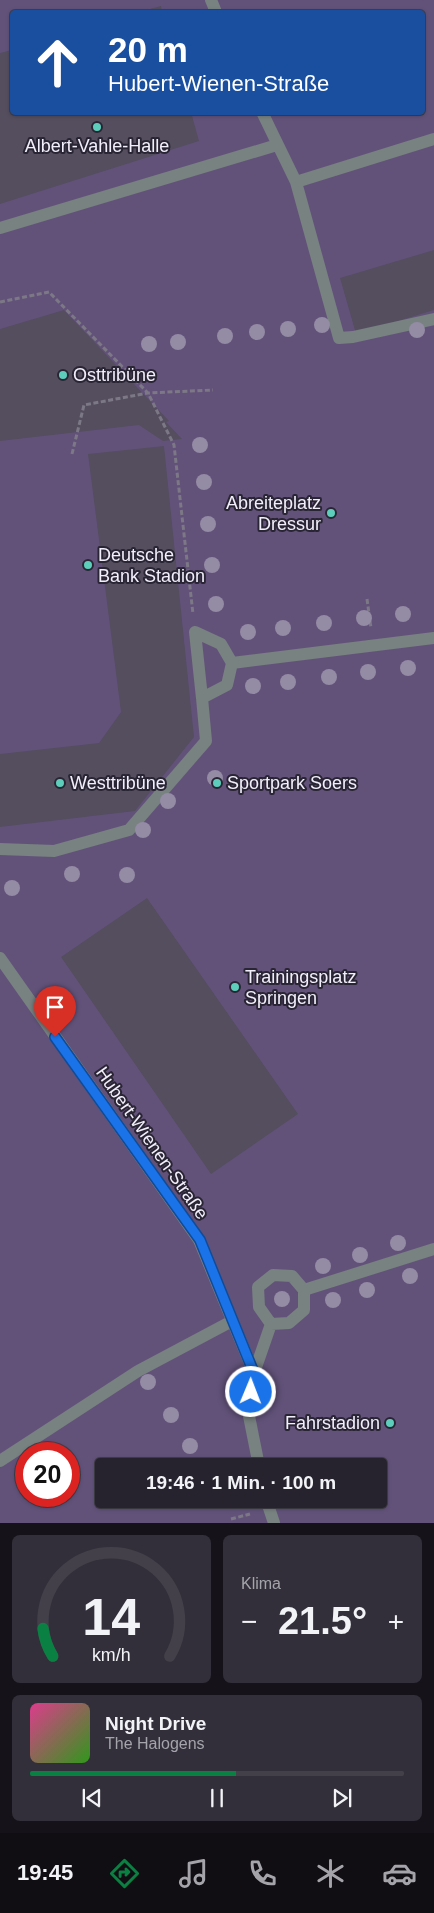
<!DOCTYPE html>
<html lang="de">
<meta charset="utf-8">
<style>
:root{--surface:#27232e;--page:#332f3a;--text:#f1f3f6;--muted:#a4a4aa;--line:#43404a;--accent:#0b8043}
body{margin:0;font-family:Arial,sans-serif;background:var(--page);color:var(--text);height:100vh;display:flex;flex-direction:column;font-size:19px;white-space:nowrap}
*{box-sizing:border-box;margin:0}
p{font-size:16px;color:var(--muted)}
.icon{flex:none;width:28px;height:28px;fill:none;stroke:currentColor;stroke-width:2;stroke-linecap:round;stroke-linejoin:round}
.map{position:relative;height:1523px;overflow:hidden}
.sheet{display:flex;flex-direction:column;gap:12px;padding:12px;background:#151319;flex:1}
.sheet>*{flex:none}
.guide{position:absolute;left:10px;top:10px;width:415px;height:105px;border-radius:5px;box-shadow:0 1px 4px #0004,0 0 0 1px var(--line);background:#1a4fa0;color:#fff;overflow:hidden}
.speed{position:absolute;left:15px;top:1442px;display:flex;gap:10px;font-size:25px;font-weight:700;text-align:center}
.speed>*{display:grid;place-content:center;width:65px;height:65px;border-radius:50%;background:var(--surface);box-shadow:0 1px 4px #0004,0 0 0 1px var(--line);line-height:1}
.speed .limit{border:8px solid #d22;background:#fff;color:#111}
.pin{position:absolute;display:grid;place-items:center;width:42px;height:42px;color:#fff;margin:-51px -21px;border-radius:50% 50% 50% 0;rotate:-45deg;box-shadow:0 0 5px #0007}
.pin .icon{rotate:45deg}
.me{position:absolute;width:55px;margin:-28px;rotate:1deg;stroke-linejoin:round;filter:drop-shadow(0 0 4px #0008)}
.turn{display:flex;align-items:center;gap:18px;height:105px;padding:0 15px;font-size:22px}
.turn .icon{width:65px;height:65px;stroke-width:2.5}
.turn b{display:block;font-size:35px;line-height:42px}
.big{font-size:38px;font-weight:700;line-height:1.1}
.sheet .widget{flex:1;display:flex;flex-direction:column;justify-content:center;gap:8px;min-width:0;padding:0 18px;border-radius:8px;background:var(--page)}
.sheet .dial{align-items:center;gap:0}
.dial svg{height:130px;overflow:visible;fill:none;stroke:var(--line);stroke-width:7;stroke-linecap:round;text-anchor:middle}
.dial text{fill:var(--text);stroke:none}
.song{display:flex;align-items:center;gap:15px}
.cover{width:60px;height:60px;border-radius:8px;background:linear-gradient(135deg,hsl(330 70% 55%),hsl(110 70% 35%))}
.played{height:5px;border-radius:2px;background:linear-gradient(90deg,var(--accent) 55%,var(--line) 55%)}
.keys{display:flex;justify-content:space-around;direction:ltr}
.heat{display:flex;justify-content:space-between;align-items:center;font-size:28px;direction:ltr}
.sheet .tiles{flex:1;display:grid;gap:12px;grid-template-columns:1fr 1fr}
.widget:last-child{grid-column:span 2}
.trip{position:absolute;left:95px;top:1458px;width:292px;height:50px;border-radius:5px;background:var(--surface);box-shadow:0 1px 4px #0004,0 0 0 1px var(--line);font-weight:700;line-height:50px;text-align:center}
.menu{display:flex;height:80px;justify-content:space-around;align-items:center;background:#100e12;color:var(--muted)}
.menu .icon{width:35px;height:35px}
.menu .selected{color:var(--accent)}
.menu b{font-size:22px;color:var(--text)}
.map>svg:first-child{display:block}
.green{fill:#62527a;fill-rule:evenodd}
.building{fill:#544e5f}
.lines{fill:none;stroke-linecap:round;stroke-linejoin:round}
.path{stroke:#7c7885;stroke-width:3;stroke-dasharray:5 2.5;stroke-linecap:butt}
.minor{stroke:#788280;stroke-width:12}
.tree{fill:#948ba4}
.route-casing{stroke:#114b97;stroke-width:12}
.route{stroke:#1a73e8;stroke-width:9}
.poi-dot{fill:#5ccebb;stroke:#2a2534;stroke-width:2}
.labels{text-anchor:middle;stroke-width:4;stroke-linejoin:round;paint-order:stroke}
.poi-label{font-size:18px;fill:#f3effa;stroke:#2a2534;text-anchor:start}
.street-label{font-size:18px;fill:#f3effa;stroke:#2a2534}
</style>
<div class="map">
<svg width="434" height="1523" viewBox="0 0 434 1523">
<rect width="100%" height="100%" fill="#342f3e"/>
<path class="green" d="M 0,0 L 434,0 L 434,1523 L 0,1523 ZM 12,12 L 422,12 L 422,112 L 12,112 ZM 26,1454 L 69,1454 L 69,1496 L 26,1496 ZM 104,1466 L 379,1466 L 379,1499 L 104,1499 Z"/>
<path class="building" d="M 161,6 L 162,12 L 139,12 Z
M 12,50 L 12,112 L 191,112 L 199,141 L 0,204 L 0,53 Z
M 434,250 L 434,310 L 356,334 L 340,278 Z
M 64,310 L 169,421 L 166,422 L 182,439 L 163,441 L 139,425 L 0,441 L 0,329 Z
M 164,446 L 194,737 L 135,811 L 0,827 L 0,754 L 99,743 L 121,712 L 88,454 Z
M 147,898 L 298,1114 L 211,1174 L 61,957 Z"/>
<g class="lines">
<path class="path" d="M 0,302 L 49,292 L 148,393 L 174,445 L 193,614
M 72,454 L 84,405 L 148,393 L 213,390
M 367,599 L 371,628
M 288,1507 L 342,1499
M 231,1519 L 250,1514"/>
<path class="minor" d="M 211,0 L 216,12
M 262,112 L 296,182 L 339,338 L 353,337 L 434,319
M 296,182 L 434,139
M 0,228 L 277,145
M 195,632 L 221,644 L 232,663 L 227,685 L 202,698 Z
M 232,663 L 434,638
M 0,849 L 54,851 L 129,830 L 206,741 L 202,698
M 0,958 L 199,1240 L 254,1373
M 273,1275 L 292,1276 L 304,1290 L 304,1310 L 289,1323 L 271,1324 L 259,1307 L 258,1287 Z
M 304,1290 L 434,1249
M 0,1461 L 138,1371 L 232,1321
M 259,1466 L 248,1411 L 254,1373 L 271,1324
M 266,1499 L 274,1523"/>
</g>
<g class="tree">
<circle cx="322" cy="325" r="8"/>
<circle cx="288" cy="329" r="8"/>
<circle cx="417" cy="330" r="8"/>
<circle cx="257" cy="332" r="8"/>
<circle cx="225" cy="336" r="8"/>
<circle cx="178" cy="342" r="8"/>
<circle cx="149" cy="344" r="8"/>
<circle cx="200" cy="445" r="8"/>
<circle cx="204" cy="482" r="8"/>
<circle cx="208" cy="524" r="8"/>
<circle cx="212" cy="565" r="8"/>
<circle cx="216" cy="604" r="8"/>
<circle cx="403" cy="614" r="8"/>
<circle cx="364" cy="618" r="8"/>
<circle cx="324" cy="623" r="8"/>
<circle cx="283" cy="628" r="8"/>
<circle cx="248" cy="632" r="8"/>
<circle cx="408" cy="668" r="8"/>
<circle cx="368" cy="672" r="8"/>
<circle cx="329" cy="677" r="8"/>
<circle cx="288" cy="682" r="8"/>
<circle cx="253" cy="686" r="8"/>
<circle cx="215" cy="778" r="8"/>
<circle cx="168" cy="801" r="8"/>
<circle cx="143" cy="830" r="8"/>
<circle cx="72" cy="874" r="8"/>
<circle cx="127" cy="875" r="8"/>
<circle cx="12" cy="888" r="8"/>
<circle cx="398" cy="1243" r="8"/>
<circle cx="360" cy="1255" r="8"/>
<circle cx="323" cy="1266" r="8"/>
<circle cx="410" cy="1276" r="8"/>
<circle cx="367" cy="1290" r="8"/>
<circle cx="282" cy="1299" r="8"/>
<circle cx="333" cy="1300" r="8"/>
<circle cx="148" cy="1382" r="8"/>
<circle cx="171" cy="1415" r="8"/>
<circle cx="190" cy="1446" r="8"/>
</g>
<g class="lines">
<defs>
<path id="route" d="M 55,1037 L 200,1240 L 254,1373 L 251,1392"/>
</defs>
<use href="#route" class="route-casing"/>
<use href="#route" class="route"/>
</g>
<g class="poi-dot">
<circle cx="97" cy="127" r="5"/>
<circle cx="63" cy="375" r="5"/>
<circle cx="331" cy="513" r="5"/>
<circle cx="88" cy="565" r="5"/>
<circle cx="60" cy="783" r="5"/>
<circle cx="217" cy="783" r="5"/>
<circle cx="235" cy="987" r="5"/>
<circle cx="390" cy="1423" r="5"/>
</g>
<g class="labels">
<g class="poi-label">
<text x="97" y="152" text-anchor="middle">Albert-Vahle-Halle</text>
<text x="73" y="381">Osttribüne</text>
<text x="321" y="509" text-anchor="end">Abreiteplatz<tspan x="321" dy="21">Dressur</tspan></text>
<text x="98" y="561">Deutsche<tspan x="98" dy="21">Bank Stadion</tspan></text>
<text x="70" y="789">Westtribüne</text>
<text x="227" y="789">Sportpark Soers</text>
<text x="245" y="983">Trainingsplatz<tspan x="245" dy="21">Springen</tspan></text>
<text x="380" y="1429" text-anchor="end">Fahrstadion</text>
</g>
<g class="street-label">
<text transform="translate(152 1143) rotate(55)" y="6">Hubert-Wienen-Straße</text>
</g>
</g>
</svg>
<div class="speed"><div class="limit">20</div></div>
<div class="pin" style="left:55px;top:1037px;background:#d93025"><svg class="icon" aria-label="arrive" viewBox="0 0 24 24"><path d="M6 21V4h12l-3 4 3 4H6"/></svg></div>
<svg class="me" style="left:251px;top:1392px" viewBox="-20 -20 40 40"><circle r="17" fill="#1a73e8" stroke="#fff" stroke-width="3"/><path d="M0-11L8 9 0 5-8 9z" fill="#fff"/></svg>
<div class="trip">19:46 · 1 Min. · 100 m</div>
<div class="guide">
<div class="turn"><svg class="icon" aria-label="ahead" viewBox="0 0 24 24"><path d="M12 20V5M6 11l6-6 6 6"/></svg><div><b>20 m</b>Hubert-Wienen-Straße</div></div>
</div>
</div>
<section class="sheet">
<div class="tiles">
<div class="widget dial"><svg viewBox="0 0 100 80">
<path d="M14 69A42 42 0 1 1 86 69"/>
<path d="M14 69A42 42 0 0 1 8 52" stroke="#0b8043"/>
<text x="50" y="56" font-size="32" font-weight="700">14</text>
<text x="50" y="72" font-size="11">km/h</text>
</svg></div>
<div class="widget"><p>Klima</p>
<div class="heat"><a>−</a><b class="big">21.5°</b><a>+</a></div>
</div>
<div class="widget">
<div class="song"><i class="cover"></i><div><b>Night Drive</b><p>The Halogens</p></div></div>
<div class="played"></div>
<div class="keys"><svg class="icon" aria-label="previous" viewBox="0 0 24 24"><path d="M18 5L8 12l10 7zM5 5v14"/></svg><svg class="icon" aria-label="pause" viewBox="0 0 24 24"><path d="M8 5v14M16 5v14"/></svg><svg class="icon" aria-label="next" viewBox="0 0 24 24"><path d="M6 5l10 7-10 7zM19 5v14"/></svg></div>
</div>
</div>
</section>
<nav class="menu">
<b>19:45</b>
<svg class="icon selected" aria-label="directions" viewBox="0 0 24 24"><path d="M12 3l9 9-9 9-9-9zM9 14v-3h6M13 9l2 2-2 2"/></svg>
<svg class="icon" aria-label="music" viewBox="0 0 24 24"><path d="M9 18V5l10-2v13"/><circle cx="6" cy="18" r="3"/><circle cx="16" cy="16" r="3"/></svg>
<svg class="icon" aria-label="phone" viewBox="0 0 24 24"><path d="M5 4h4l2 5-3 2q2 4 5 5l2-3 5 2v4C11 20 4 13 5 4z"/></svg>
<svg class="icon" aria-label="climate" viewBox="0 0 24 24"><path d="M12 3v18M4 7l16 10M4 17L20 7"/></svg>
<svg class="icon" aria-label="car" viewBox="0 0 24 24"><path d="M5 17H2v-5l4-1 3-4h7l3 4 3 1v5h-3M9 17h6M6 11h13"/><circle cx="7" cy="17" r="2"/><circle cx="17" cy="17" r="2"/></svg>
</nav>
